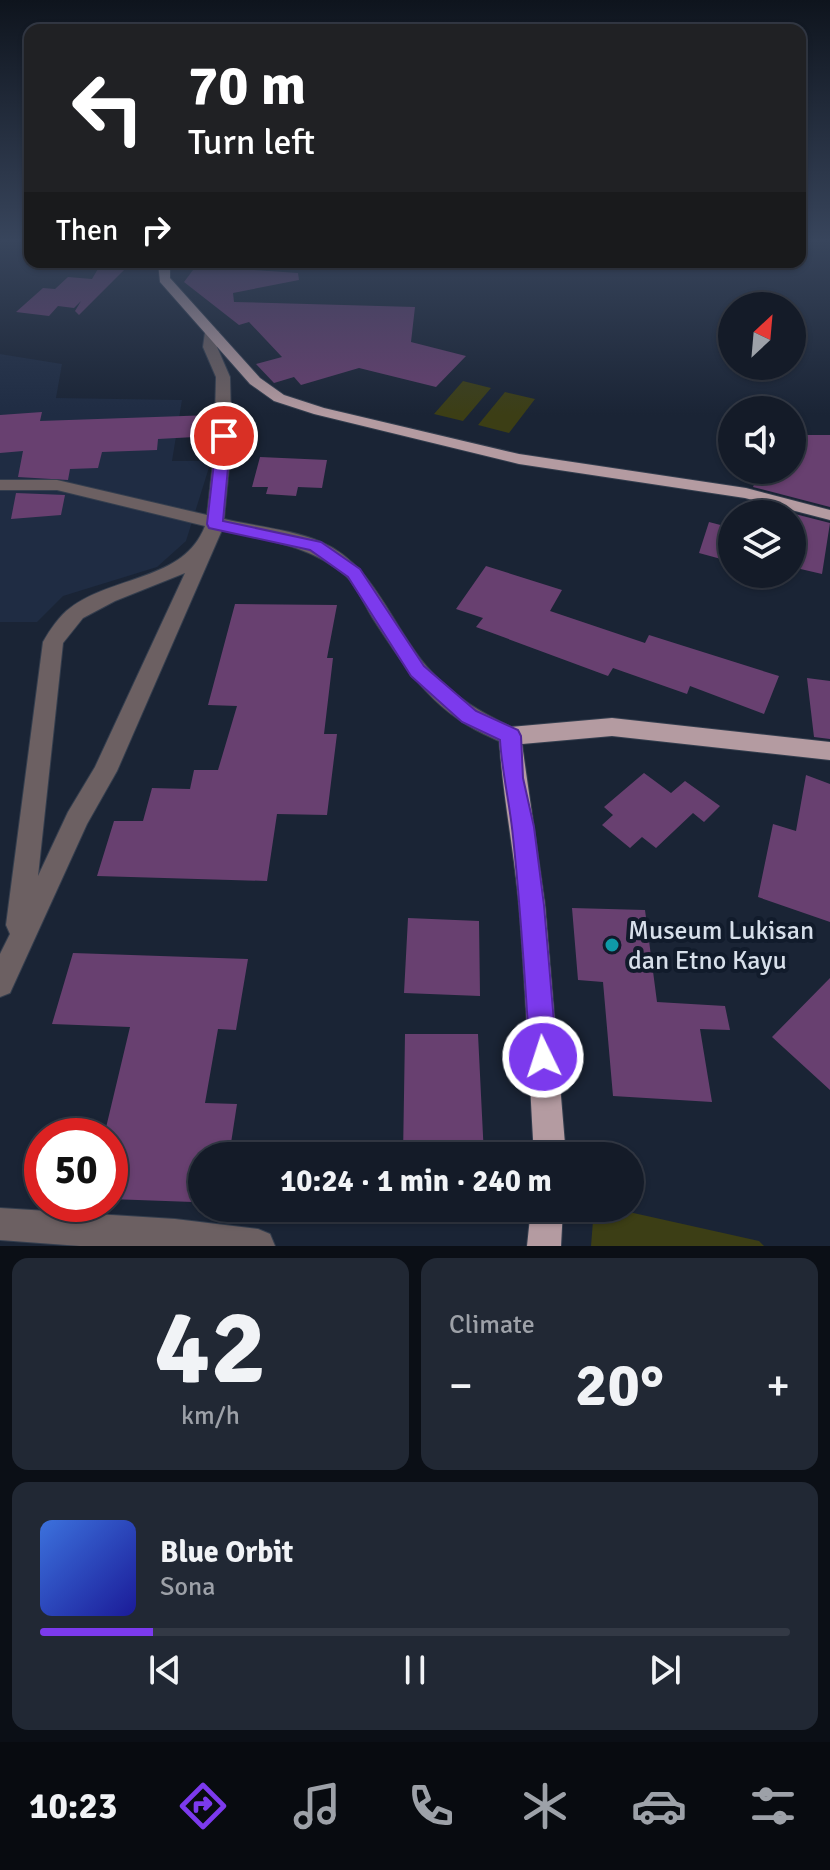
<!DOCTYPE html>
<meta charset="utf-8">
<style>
:root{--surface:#141b28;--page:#212834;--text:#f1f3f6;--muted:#9da1a8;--line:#333945;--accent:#7c3aed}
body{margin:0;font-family:Signika,sans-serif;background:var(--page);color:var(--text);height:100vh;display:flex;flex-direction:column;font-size:30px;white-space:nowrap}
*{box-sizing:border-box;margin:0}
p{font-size:26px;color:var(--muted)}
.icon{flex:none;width:44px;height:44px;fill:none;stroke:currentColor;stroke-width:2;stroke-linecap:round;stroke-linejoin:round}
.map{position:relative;height:1246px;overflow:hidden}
.sheet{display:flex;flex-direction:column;gap:12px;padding:12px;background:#0b0f16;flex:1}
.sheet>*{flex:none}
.top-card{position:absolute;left:24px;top:24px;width:782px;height:244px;border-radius:16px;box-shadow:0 2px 6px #0004,0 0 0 2px var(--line);background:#202124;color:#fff;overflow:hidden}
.needle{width:52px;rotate:26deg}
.controls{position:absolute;left:718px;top:292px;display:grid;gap:16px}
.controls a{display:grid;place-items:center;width:88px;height:88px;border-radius:50%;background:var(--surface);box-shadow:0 2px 6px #0004,0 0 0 2px var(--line);font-size:40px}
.speed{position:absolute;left:24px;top:1118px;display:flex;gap:16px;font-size:40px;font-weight:700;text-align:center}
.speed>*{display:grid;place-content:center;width:104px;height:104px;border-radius:50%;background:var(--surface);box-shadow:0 2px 6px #0004,0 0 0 2px var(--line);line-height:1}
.speed .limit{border:12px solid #d22;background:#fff;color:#111}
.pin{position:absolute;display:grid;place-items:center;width:68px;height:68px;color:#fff;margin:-34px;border:4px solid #fff;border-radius:50%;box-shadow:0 2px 8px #0007}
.me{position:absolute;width:88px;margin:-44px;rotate:356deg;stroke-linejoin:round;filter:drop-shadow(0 0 6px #0008)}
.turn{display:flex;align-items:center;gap:28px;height:168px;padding:0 32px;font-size:36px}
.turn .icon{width:104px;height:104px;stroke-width:2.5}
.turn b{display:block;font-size:56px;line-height:68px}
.then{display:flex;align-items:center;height:76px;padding:0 32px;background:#0003;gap:16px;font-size:30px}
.big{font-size:60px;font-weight:800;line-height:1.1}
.sheet .card{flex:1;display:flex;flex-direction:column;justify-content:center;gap:12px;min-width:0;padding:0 28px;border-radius:16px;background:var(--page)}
.sheet .dial{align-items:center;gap:0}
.dial b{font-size:104px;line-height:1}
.song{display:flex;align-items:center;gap:24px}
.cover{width:96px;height:96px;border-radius:12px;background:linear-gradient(135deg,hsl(220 70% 55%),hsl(240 70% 35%))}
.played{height:8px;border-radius:4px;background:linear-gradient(90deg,var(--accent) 15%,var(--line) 15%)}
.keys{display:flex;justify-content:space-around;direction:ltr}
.heat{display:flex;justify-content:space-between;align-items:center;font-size:44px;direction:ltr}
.sheet .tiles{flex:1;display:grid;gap:12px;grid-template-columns:1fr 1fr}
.card:last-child{grid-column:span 2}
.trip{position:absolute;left:188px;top:1142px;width:456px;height:80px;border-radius:40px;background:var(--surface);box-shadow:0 2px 6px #0004,0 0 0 2px var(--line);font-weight:800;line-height:80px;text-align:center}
.menu{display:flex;height:128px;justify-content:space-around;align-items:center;background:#080b10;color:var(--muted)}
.menu .icon{width:56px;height:56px}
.menu .on{color:var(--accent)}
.menu b{font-size:36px;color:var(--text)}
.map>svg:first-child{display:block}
.built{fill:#1f2c43}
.green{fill:#3c3e15}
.building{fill:#684070}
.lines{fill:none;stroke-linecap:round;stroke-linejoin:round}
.minor-casing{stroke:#343e4e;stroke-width:2}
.major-casing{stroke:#343e4e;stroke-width:2}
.minor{fill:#6c6062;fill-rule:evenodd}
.major{fill:#b49ba1;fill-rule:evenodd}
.route{fill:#7c3aed;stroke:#51269a;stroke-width:2}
.culture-dot{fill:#0f9aa8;stroke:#111b2b;stroke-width:3}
.labels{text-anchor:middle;stroke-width:8;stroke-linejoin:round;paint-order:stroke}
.near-poi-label{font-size:26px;fill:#d7dfea;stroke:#111b2b;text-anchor:start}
</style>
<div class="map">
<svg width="830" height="1246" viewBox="0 0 830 1246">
<rect width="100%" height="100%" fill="#1a2435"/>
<path class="built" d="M 0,354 L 62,364 L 56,398 L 182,400 L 172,461 L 211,461 L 186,541 L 157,567 L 63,596 L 37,622 L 0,622 Z"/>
<path class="green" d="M 463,381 L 491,388 L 463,421 L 434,414 Z
M 505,392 L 535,399 L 509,433 L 478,425 Z
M 594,1208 L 611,1208 L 759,1241 L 764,1246 L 591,1246 Z"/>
<path class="building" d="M 102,262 L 132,262 L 79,315 L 75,311 L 81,301 L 74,308 L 58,306 L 49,316 L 16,312 L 43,288 L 55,289 L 68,277 L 92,279 Z
M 196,266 L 298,273 L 299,280 L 233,293 L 234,302 L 415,307 L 411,342 L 466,356 L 436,387 L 359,368 L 301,385 L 294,377 L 274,383 L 256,364 L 282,357 L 249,322 L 239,325 L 184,282 Z
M 42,412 L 40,421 L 212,415 L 213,420 L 221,425 L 226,423 L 235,435 L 222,428 L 213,436 L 158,439 L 157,450 L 102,452 L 98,468 L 70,469 L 68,480 L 18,477 L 23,451 L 0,453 L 0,415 Z
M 792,435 L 830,435 L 830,507 L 753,487 L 760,470 L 792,470 Z
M 260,457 L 327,460 L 322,488 L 298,487 L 296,496 L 266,494 L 268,487 L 252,487 Z
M 16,493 L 65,495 L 61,515 L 11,519 Z
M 748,502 L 830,523 L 822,574 L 792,567 L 792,514 L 743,514 Z
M 709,522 L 732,528 L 732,562 L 699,553 Z
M 486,566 L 562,590 L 550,611 L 645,643 L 649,635 L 779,676 L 764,714 L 690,686 L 687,694 L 613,668 L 608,676 L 476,627 L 483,618 L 456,609 Z
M 235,604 L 337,605 L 327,658 L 333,658 L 324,734 L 337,734 L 327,815 L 277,814 L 267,881 L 97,876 L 114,821 L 143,821 L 152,788 L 190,789 L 194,770 L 218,770 L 237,706 L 208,705 Z
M 807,678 L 830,681 L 830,739 L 814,737 Z
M 644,773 L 671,793 L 685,781 L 720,806 L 704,822 L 693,813 L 656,848 L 642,837 L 630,848 L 602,825 L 613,815 L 604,807 Z
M 806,775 L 830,784 L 830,922 L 758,897 L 773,824 L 796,831 Z
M 572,908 L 645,910 L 657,1002 L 725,1006 L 730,1030 L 700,1029 L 712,1102 L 613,1096 L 603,982 L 578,980 Z
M 408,918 L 479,921 L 480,996 L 404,993 Z
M 73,953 L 248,959 L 236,1030 L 218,1029 L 205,1103 L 237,1104 L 229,1156 L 202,1156 L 202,1175 L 197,1175 L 193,1202 L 110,1199 L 110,1136 L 104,1136 L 130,1027 L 52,1024 Z
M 830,978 L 830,1090 L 772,1037 Z
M 405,1034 L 478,1034 L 484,1156 L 403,1156 Z"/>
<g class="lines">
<defs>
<path id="minor" d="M 212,328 L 219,332 L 217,347 L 230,377 L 231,417 L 223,422 L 215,417 L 216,377 L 203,347 L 205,332 Z
M 224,431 L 232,436 L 224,519 C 254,526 294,530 321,542 C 375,565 391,626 427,667 C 453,697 483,714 518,730 L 521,736 L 518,742 C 505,746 495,739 484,734 C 431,709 403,665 372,617 C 364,604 357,586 346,576 C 311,545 265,540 222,530 L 117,771 L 87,824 L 10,993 L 0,997 L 0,954 L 10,934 L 6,925 L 43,642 C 49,631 60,615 70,608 C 113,575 184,581 205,526 L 57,490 L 0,490 L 0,480 L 57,480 L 207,515 L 216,436 ZM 185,573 L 95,767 L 68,812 L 38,876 L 63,643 L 83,618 L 115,601 Z
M 0,1208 L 175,1219 L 258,1229 L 270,1234 L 275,1246 L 80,1246 L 0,1240 Z"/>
<path id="major" d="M 158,262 L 170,262 L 170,278 L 260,378 L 284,395 L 324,408 L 519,454 L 746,488 L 830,510 L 830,520 L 745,498 L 519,464 L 314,414 L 274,401 L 250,384 L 160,282 Z
M 612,718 L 830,742 L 830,760 L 612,736 L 522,744 L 545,905 L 566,1156 L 534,1156 C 529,1073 526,989 519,906 C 514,849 502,793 499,736 L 502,730 L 510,727 Z
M 531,1208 L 563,1208 L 561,1246 L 527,1246 Z"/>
</defs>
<use href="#minor" class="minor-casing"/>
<use href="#major" class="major-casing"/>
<use href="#minor" class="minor"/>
<use href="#major" class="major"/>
</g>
<linearGradient id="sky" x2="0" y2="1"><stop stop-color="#0e141d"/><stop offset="0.58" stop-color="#38455c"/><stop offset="1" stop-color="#38455c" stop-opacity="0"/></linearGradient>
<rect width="830" height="415" fill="url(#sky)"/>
<path class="route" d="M 224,431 L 231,436 L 223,521 L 321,542 L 360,569 L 424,666 L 476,711 L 518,730 L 521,736 L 523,778 L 534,827 L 544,905 L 557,1057 L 553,1066 L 543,1070 L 534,1066 L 530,1057 C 525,983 521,910 513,837 C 510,804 502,773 500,740 L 462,722 L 411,676 L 348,577 L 310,550 L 209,528 L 207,524 L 217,436 Z"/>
<circle class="culture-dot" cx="612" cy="945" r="8"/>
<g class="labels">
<g class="near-poi-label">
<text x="628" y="939">Museum Lukisan<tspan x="628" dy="30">dan Etno Kayu</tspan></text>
</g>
</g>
</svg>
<div class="controls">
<a><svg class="needle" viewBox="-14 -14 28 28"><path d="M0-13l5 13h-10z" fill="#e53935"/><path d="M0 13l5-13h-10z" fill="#9da1a8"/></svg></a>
<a><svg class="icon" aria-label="sound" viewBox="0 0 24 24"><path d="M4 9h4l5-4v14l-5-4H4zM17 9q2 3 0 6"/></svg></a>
<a><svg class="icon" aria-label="layers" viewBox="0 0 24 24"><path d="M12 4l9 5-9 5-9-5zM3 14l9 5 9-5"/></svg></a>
</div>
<div class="speed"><div class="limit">50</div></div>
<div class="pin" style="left:224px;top:436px;background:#d93025"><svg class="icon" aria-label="arrive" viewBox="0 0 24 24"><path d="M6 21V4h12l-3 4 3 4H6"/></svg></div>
<svg class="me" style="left:543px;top:1057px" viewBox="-20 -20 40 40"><circle r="17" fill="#7c3aed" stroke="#fff" stroke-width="3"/><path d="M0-11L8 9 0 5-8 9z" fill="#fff"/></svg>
<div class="trip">10:24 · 1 min · 240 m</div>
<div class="top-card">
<div class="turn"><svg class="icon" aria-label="left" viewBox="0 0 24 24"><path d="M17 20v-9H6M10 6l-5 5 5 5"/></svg><div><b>70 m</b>Turn left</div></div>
<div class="then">Then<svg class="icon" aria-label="right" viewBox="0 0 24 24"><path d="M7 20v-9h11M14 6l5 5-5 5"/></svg></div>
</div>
</div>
<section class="sheet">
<div class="tiles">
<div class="card dial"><b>42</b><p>km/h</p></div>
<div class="card"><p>Climate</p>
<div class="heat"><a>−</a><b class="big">20°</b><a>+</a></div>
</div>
<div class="card">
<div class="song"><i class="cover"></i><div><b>Blue Orbit</b><p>Sona</p></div></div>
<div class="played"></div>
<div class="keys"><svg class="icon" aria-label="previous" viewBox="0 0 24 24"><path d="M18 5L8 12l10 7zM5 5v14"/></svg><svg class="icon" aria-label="pause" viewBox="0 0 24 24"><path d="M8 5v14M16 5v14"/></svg><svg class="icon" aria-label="next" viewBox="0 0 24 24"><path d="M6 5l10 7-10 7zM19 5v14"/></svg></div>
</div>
</div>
</section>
<nav class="menu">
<b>10:23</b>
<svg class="icon on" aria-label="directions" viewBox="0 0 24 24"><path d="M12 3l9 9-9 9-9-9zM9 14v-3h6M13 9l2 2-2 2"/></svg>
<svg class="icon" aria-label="music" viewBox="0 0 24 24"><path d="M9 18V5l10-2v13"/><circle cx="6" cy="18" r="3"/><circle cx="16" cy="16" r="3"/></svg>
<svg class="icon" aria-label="phone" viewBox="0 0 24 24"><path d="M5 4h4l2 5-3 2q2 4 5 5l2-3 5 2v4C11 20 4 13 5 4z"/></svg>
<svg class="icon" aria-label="climate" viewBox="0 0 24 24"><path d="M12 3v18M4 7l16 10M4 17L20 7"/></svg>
<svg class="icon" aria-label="car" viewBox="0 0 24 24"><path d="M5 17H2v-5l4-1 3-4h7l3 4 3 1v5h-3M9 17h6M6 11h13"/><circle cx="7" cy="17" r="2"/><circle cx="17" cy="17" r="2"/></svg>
<svg class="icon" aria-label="filters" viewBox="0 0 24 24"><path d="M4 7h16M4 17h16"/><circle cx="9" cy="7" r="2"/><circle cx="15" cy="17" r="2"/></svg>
</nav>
